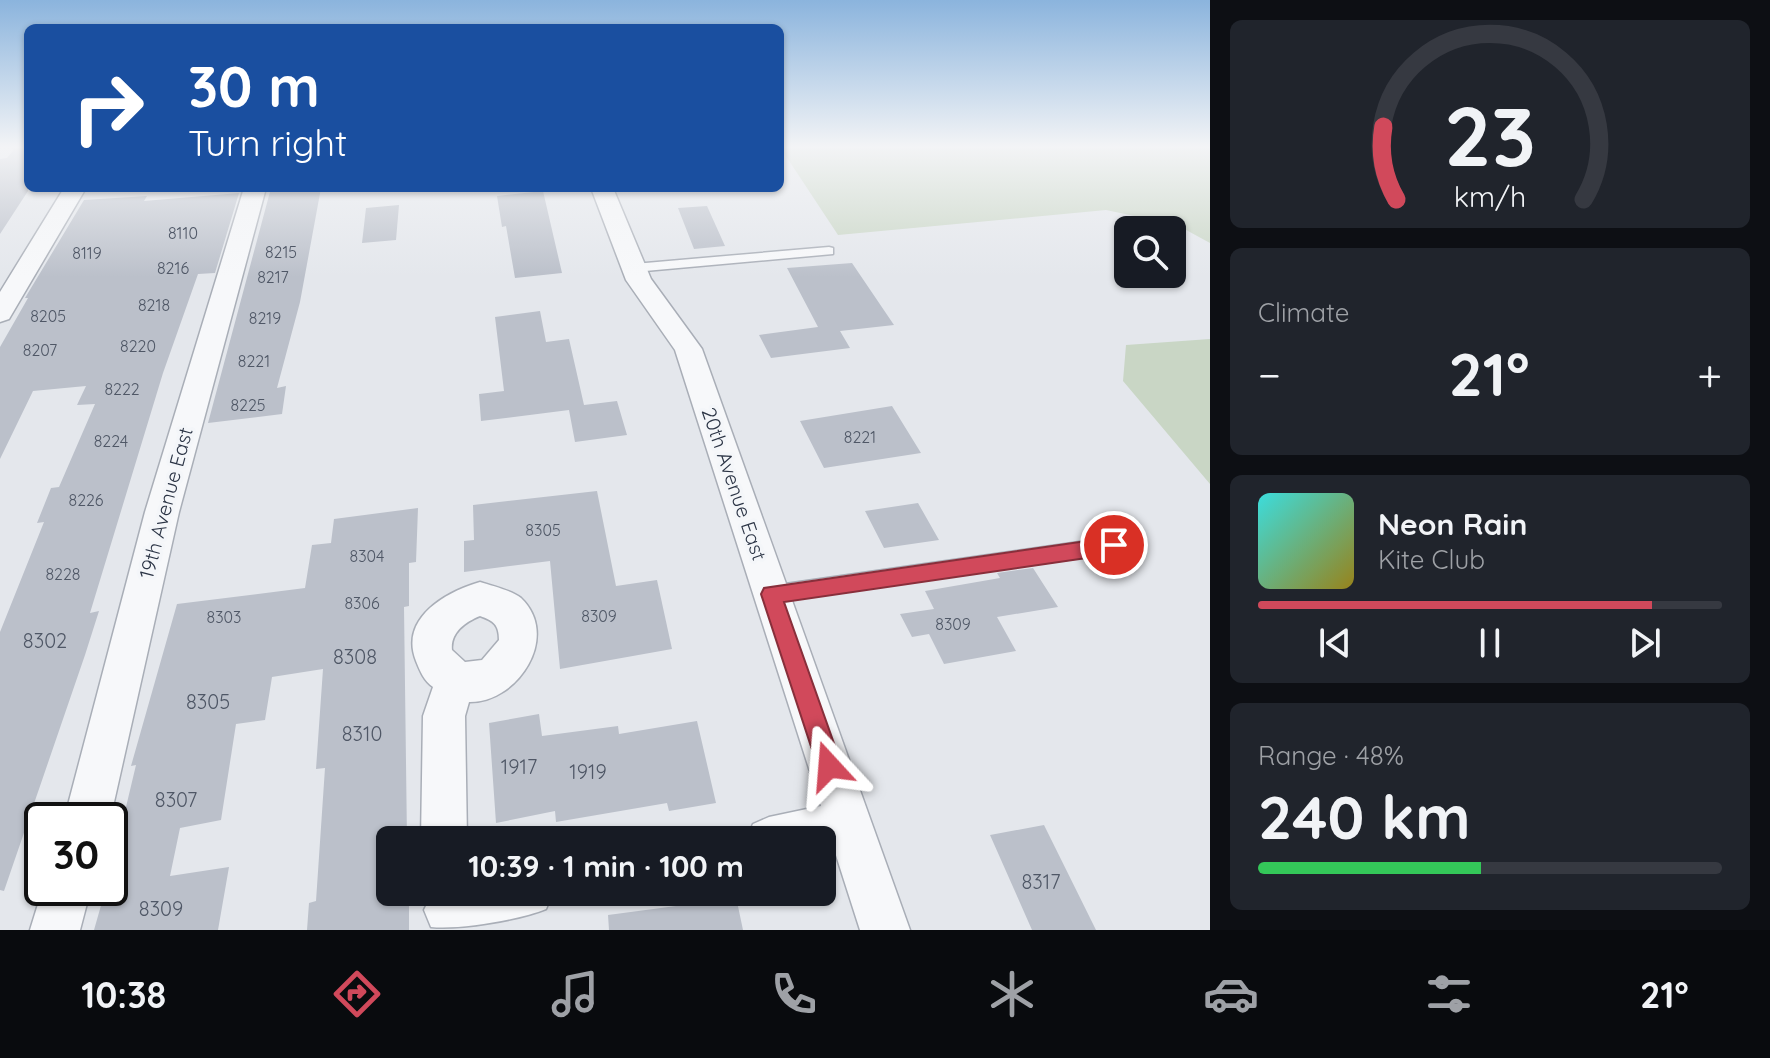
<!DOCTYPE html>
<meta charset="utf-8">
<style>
:root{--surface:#171b24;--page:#20242c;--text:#f1f3f6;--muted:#9ea1a6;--line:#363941;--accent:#d1495b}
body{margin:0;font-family:Quicksand,sans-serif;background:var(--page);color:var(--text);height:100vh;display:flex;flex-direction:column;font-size:30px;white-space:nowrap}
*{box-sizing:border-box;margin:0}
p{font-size:26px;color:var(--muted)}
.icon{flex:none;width:44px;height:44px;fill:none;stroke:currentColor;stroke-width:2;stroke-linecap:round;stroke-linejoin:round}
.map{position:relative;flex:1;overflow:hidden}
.details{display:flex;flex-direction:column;gap:20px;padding:20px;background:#0d0f14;width:560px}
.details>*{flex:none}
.banner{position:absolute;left:24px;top:24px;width:760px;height:168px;border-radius:12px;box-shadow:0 2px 6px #0004;background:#1a4fa0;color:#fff;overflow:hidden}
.tools{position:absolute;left:1114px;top:216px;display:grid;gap:16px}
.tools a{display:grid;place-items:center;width:72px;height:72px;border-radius:12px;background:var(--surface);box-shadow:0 2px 6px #0004;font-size:40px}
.speed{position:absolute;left:24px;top:802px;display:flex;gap:16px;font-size:40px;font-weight:700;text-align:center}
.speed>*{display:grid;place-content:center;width:104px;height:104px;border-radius:50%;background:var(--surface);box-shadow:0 2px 6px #0004;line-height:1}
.speed .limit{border:4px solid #111;border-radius:12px;background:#fff;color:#111}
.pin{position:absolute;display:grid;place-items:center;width:68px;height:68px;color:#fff;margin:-34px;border:4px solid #fff;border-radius:50%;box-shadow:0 2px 8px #0007}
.me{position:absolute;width:88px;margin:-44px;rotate:341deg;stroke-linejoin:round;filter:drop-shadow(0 0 6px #0008)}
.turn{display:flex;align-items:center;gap:28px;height:168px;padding:0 32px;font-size:36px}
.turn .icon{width:104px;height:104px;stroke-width:2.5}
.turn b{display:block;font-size:56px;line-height:68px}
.big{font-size:60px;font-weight:700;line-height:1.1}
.details .widget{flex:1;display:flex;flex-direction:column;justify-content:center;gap:12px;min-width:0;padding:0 28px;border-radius:12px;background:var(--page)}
.details .dial{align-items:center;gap:0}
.dial svg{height:208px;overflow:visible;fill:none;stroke:var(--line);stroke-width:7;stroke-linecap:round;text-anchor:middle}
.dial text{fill:var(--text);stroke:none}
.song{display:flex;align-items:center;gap:24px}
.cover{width:96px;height:96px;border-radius:12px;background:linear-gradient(135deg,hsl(180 70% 55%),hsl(50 70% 35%))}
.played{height:8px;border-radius:4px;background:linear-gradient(90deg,var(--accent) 85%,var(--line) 85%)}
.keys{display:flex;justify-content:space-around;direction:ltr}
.heat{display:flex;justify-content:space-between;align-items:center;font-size:44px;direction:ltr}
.charge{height:12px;border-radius:6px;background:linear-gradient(90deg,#34c759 48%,var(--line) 0)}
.trip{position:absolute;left:376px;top:826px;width:460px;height:80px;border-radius:12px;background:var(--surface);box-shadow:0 2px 6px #0004;font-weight:700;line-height:80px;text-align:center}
.dock{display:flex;height:128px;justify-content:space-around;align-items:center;background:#090b0e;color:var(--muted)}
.dock .icon{width:56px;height:56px}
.dock .selected{color:var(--accent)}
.dock b{font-size:36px;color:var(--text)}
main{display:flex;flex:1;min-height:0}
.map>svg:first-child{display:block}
.green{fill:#c9d6c5}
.building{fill:#bbc0ca}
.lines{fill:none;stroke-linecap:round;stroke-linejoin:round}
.lane-casing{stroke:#a9aeb7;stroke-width:3}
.street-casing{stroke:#a9aeb7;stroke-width:3}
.lane{fill:#f7f8fa;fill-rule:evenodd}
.street{fill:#f7f8fa;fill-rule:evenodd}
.route{fill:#d1495b;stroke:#882f3b;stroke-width:2}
.labels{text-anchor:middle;stroke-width:7;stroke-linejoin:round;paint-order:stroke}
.number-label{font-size:16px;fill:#4f5766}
.street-label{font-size:20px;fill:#2b3445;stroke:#f4f6f9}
.near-number-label{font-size:20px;fill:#4f5766}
</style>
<main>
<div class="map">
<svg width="1210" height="930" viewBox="0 0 1210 930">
<rect width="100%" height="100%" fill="#e4e7ec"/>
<path class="green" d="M 780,147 L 1210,147 L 1210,243 L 1177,225 L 1106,210 L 838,235 Z
M 1210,339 L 1210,484 L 1123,381 L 1126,345 Z"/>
<path class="building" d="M 16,147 L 28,147 L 28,191 L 0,234 L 0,159 L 7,158 Z
M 271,188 L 321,188 L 300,302 L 277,388 L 286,386 L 282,414 L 208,423 Z
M 543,191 L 562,273 L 515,278 L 506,226 L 502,227 L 497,196 Z
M 239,193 L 215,273 L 198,274 L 163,373 L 90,613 L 99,611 L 85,655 L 4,891 L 0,890 L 0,632 L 44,522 L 37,523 L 51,488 L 59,487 L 95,404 L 77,405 L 86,386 L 33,391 L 0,459 L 0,347 L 28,298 L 25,298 L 84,200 L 147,196 L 144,201 Z
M 399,205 L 396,240 L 362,243 L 366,208 Z
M 707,206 L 725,246 L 694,249 L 678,208 Z
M 852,263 L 894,325 L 840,331 L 850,348 L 771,358 L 759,335 L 818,327 L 787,268 Z
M 540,311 L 546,342 L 569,339 L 584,405 L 617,401 L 627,435 L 575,442 L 569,410 L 481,421 L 479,394 L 504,391 L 495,317 Z
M 892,406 L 921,453 L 824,468 L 800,421 Z
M 597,491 L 616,586 L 657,580 L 672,649 L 560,669 L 550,561 L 464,572 L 464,541 L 474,540 L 473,505 Z
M 918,503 L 939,540 L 884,548 L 865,511 Z
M 418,508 L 416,562 L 409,563 L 409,606 L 404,607 L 407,840 L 390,840 L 390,892 L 409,892 L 409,930 L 307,930 L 309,903 L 316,901 L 325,768 L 316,769 L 323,669 L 272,677 L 265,720 L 236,724 L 221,820 L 180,828 L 170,876 L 229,867 L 218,930 L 94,930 L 106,888 L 110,888 L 110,874 L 136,765 L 131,766 L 177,604 L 305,588 L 312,545 L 331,543 L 334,519 Z
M 1033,568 L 1058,607 L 997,617 L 1016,651 L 944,664 L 929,634 L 912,637 L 900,614 L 934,609 L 925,591 L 1000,578 L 997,573 Z
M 539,714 L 542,736 L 618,726 L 619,734 L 697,721 L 716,803 L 669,811 L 667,803 L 556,822 L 555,811 L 496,823 L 489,723 Z
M 1044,825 L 1096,930 L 1032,930 L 990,835 Z
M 674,892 L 735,892 L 743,930 L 609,930 L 608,915 L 676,906 Z"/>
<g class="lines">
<defs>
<path id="lane" d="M 829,247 L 833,248 L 833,254 L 634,272 L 628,268 L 634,264 Z
M 1114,537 L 1120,540 L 1123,545 L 1120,550 L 1114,553 L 771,602 L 764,600 L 762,594 L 764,588 L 771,586 Z"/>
<path id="street" d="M 64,188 L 86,188 L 9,319 L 0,322 L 0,292 Z
M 244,188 L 266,188 L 179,512 L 110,820 L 64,820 L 145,512 Z
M 591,188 L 613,188 L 651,279 L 702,349 L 910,930 L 860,930 L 834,849 L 822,852 L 822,840 L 746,840 L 753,824 L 769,817 L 821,806 L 675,350 L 626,280 Z
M 480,582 C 492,586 511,590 521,598 C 561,636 518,703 469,702 L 465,716 L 467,840 L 421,840 L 423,716 L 433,687 C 424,681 420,671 416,661 C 399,618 446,592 480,582 ZM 480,616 C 494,621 499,625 499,640 L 482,660 L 465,662 L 452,650 C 450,633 465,622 480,616 Z
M 43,888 L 91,888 L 80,930 L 30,930 Z
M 433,892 L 553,892 L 546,909 C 519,920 459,930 431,927 L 424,910 Z"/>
</defs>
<use href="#lane" class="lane-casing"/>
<use href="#street" class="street-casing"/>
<use href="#lane" class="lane"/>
<use href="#street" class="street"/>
</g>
<linearGradient id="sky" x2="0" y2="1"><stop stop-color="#8bb4dd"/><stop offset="0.53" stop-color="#f3f4f6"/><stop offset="1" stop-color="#f3f4f6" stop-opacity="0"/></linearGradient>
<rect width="1210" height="277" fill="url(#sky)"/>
<path class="route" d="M 1114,537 L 1121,539 L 1124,545 L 1121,551 L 1114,554 L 784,602 L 842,766 L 838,774 L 829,778 L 820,774 L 761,594 L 764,588 Z"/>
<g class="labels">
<g class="number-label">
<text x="183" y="239">8110</text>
<text x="281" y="258">8215</text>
<text x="87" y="259">8119</text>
<text x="173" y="274">8216</text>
<text x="273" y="283">8217</text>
<text x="154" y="311">8218</text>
<text x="48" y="322">8205</text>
<text x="265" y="324">8219</text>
<text x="138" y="352">8220</text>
<text x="40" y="356">8207</text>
<text x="254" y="367">8221</text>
<text x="122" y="395">8222</text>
<text x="248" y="411">8225</text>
<text x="860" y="443">8221</text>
<text x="111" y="447">8224</text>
<text x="86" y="506">8226</text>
<text x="543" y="536">8305</text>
<text x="367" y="562">8304</text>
<text x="63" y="580">8228</text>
<text x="362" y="609">8306</text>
<text x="599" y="622">8309</text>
<text x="224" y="623">8303</text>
<text x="953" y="630">8309</text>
</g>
<g class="street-label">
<text transform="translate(734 484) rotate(71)" y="7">20th Avenue East</text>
<text transform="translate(166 503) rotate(-75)" y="7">19th Avenue East</text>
</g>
<g class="near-number-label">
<text x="45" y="648">8302</text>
<text x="355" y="664">8308</text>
<text x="208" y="709">8305</text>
<text x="362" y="741">8310</text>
<text x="519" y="774">1917</text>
<text x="588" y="779">1919</text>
<text x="176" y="807">8307</text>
<text x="1041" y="889">8317</text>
<text x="161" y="916">8309</text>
</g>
</g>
</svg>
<div class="tools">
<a><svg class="icon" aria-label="search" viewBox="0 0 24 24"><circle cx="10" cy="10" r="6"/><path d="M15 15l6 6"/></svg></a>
</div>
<div class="speed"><div class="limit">30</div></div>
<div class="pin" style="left:1114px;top:545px;background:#d93025"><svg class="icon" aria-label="arrive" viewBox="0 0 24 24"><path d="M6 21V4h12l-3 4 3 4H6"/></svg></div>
<svg class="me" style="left:829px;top:766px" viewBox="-20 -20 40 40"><path d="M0-17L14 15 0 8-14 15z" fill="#d1495b" stroke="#fff" stroke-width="4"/></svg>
<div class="trip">10:39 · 1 min · 100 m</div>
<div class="banner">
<div class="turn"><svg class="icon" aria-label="right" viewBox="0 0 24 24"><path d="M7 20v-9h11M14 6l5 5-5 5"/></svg><div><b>30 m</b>Turn right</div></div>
</div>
</div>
<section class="details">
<div class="widget dial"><svg viewBox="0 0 100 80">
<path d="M14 69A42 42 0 1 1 86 69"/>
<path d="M14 69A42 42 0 0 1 9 41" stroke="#d1495b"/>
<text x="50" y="56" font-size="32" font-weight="700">23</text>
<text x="50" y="72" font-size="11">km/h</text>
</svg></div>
<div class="widget"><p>Climate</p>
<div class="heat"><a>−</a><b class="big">21°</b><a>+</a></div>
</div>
<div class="widget">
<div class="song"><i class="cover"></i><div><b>Neon Rain</b><p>Kite Club</p></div></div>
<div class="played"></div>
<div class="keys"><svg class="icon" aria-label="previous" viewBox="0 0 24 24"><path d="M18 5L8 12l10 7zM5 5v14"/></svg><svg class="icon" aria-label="pause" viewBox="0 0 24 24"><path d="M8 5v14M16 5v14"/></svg><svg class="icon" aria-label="next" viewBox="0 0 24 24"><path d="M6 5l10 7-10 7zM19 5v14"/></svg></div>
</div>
<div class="widget"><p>Range · 48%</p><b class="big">240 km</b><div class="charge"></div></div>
</section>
</main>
<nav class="dock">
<b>10:38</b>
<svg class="icon selected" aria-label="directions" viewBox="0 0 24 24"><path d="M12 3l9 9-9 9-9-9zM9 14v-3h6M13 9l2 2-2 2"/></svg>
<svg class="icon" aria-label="music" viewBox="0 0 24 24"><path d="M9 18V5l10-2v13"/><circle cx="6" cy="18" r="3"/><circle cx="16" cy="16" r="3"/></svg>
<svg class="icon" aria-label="phone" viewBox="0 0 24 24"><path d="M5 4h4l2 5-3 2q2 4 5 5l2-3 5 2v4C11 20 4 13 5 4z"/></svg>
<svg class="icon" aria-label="climate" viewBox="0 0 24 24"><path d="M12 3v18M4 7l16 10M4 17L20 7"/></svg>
<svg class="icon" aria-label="car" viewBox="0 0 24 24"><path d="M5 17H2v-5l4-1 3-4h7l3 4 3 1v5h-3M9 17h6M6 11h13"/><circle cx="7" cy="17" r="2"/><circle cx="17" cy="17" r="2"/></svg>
<svg class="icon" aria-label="filters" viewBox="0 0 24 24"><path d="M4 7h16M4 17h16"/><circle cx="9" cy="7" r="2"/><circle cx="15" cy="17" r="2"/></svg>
<b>21°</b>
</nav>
